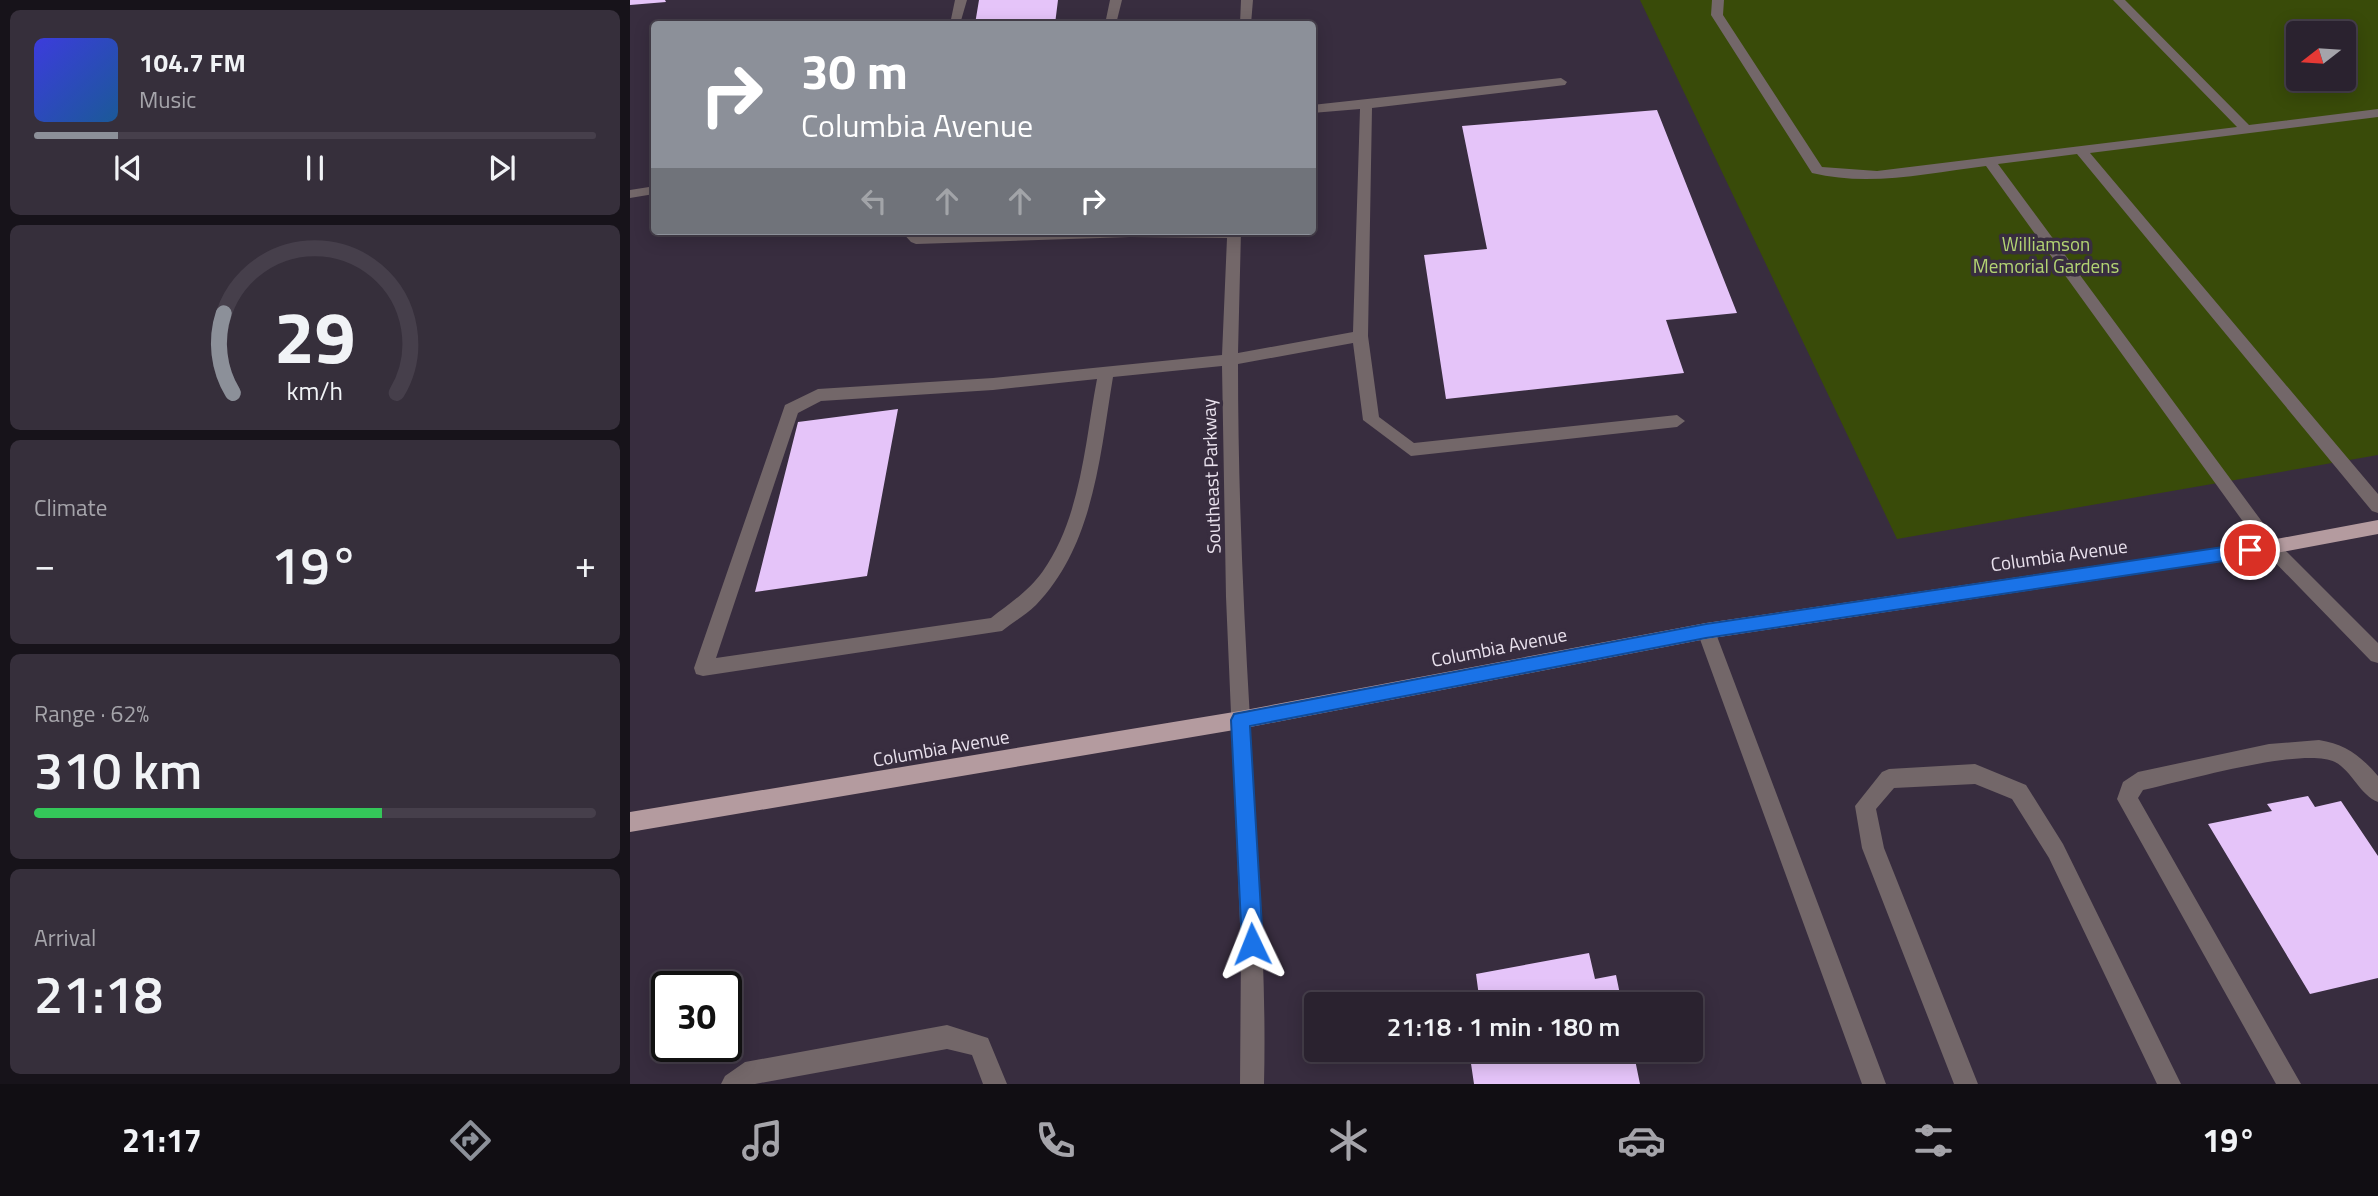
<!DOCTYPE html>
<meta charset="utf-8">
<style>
:root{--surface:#2a222f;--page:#362f3b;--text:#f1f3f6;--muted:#a5a4aa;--line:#463f4b;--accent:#8c9099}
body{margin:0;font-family:"Titillium Web",sans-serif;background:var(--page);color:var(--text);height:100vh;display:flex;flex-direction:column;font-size:26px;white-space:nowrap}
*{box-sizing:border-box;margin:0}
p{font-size:23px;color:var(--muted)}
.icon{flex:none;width:38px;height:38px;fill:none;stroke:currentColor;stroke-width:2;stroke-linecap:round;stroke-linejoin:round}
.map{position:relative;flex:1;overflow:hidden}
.details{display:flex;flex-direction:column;gap:10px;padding:10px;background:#17131a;width:630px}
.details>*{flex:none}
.banner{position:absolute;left:21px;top:21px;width:665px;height:214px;border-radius:7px;box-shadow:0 4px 18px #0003,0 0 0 2px var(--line);background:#8c9099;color:#fff;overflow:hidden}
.needle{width:46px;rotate:253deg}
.fabs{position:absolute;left:1656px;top:21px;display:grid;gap:14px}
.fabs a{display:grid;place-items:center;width:70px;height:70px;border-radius:7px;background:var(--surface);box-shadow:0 4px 18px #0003,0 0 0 2px var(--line);font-size:35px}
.speed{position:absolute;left:21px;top:971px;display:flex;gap:14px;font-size:35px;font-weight:700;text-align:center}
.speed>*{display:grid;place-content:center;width:91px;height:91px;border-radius:50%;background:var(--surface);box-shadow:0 4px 18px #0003,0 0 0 2px var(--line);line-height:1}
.speed .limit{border:4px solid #111;border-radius:10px;background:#fff;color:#111}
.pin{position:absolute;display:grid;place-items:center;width:60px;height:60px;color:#fff;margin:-30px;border:4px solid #fff;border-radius:50%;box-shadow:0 2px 7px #0007}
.me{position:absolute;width:77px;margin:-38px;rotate:358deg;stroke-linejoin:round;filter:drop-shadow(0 0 5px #0008)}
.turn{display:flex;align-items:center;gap:24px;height:147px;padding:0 35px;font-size:32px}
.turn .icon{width:91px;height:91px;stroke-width:2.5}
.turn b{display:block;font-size:49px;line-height:60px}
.lanes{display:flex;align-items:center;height:66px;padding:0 35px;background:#0003;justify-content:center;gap:35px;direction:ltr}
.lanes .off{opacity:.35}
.big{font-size:52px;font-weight:600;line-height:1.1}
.details .widget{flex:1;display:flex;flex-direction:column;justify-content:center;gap:10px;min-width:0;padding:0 24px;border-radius:10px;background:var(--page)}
.details .dial{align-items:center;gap:0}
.dial svg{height:182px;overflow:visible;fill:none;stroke:var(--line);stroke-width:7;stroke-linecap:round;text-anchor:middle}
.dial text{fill:var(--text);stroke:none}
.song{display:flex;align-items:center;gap:21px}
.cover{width:84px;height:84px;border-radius:10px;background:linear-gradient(135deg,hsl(240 70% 55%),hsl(210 70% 35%))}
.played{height:7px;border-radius:4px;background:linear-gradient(90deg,var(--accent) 15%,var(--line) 15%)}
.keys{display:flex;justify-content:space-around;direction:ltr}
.heat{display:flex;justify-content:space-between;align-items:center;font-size:38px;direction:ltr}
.charge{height:10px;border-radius:5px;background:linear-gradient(90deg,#34c759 62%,var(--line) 0)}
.trip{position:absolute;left:674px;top:992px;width:399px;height:70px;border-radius:7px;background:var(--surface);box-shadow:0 4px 18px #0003,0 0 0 2px var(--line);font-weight:600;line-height:70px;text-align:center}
.tab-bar{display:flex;height:112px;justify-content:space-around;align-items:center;background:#110e13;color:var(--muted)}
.tab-bar .icon{width:49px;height:49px}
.tab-bar .selected{color:var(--accent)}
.tab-bar b{font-size:32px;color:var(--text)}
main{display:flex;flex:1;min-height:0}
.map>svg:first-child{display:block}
.green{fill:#394b09;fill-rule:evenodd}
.building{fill:#e5c4f9}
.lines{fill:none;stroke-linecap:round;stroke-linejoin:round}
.minor{fill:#736769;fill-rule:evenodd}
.major{fill:#b49b9f;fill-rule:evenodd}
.route{fill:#1a73e8;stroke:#114b97;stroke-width:2}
.labels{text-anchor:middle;stroke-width:7;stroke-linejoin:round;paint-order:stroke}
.park-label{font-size:19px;fill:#b3d473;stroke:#382d3f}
.street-label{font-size:19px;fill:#e9e1ed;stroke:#382d3f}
</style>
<main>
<section class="details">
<div class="widget">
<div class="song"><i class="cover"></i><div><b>104.7 FM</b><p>Music</p></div></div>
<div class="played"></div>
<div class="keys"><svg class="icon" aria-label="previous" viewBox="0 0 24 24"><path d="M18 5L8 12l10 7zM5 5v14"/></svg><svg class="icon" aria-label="pause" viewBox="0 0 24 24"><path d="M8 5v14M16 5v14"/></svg><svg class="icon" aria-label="next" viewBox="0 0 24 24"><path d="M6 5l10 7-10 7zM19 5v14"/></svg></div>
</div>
<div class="widget dial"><svg viewBox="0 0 100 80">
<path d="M14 69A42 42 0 1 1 86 69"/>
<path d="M14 69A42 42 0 0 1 10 34" stroke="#8c9099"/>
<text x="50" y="56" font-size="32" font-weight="700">29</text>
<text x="50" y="72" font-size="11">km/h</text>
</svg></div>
<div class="widget"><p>Climate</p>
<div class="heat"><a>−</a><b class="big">19°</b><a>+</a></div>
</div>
<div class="widget"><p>Range · 62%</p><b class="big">310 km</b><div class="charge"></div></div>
<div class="widget"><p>Arrival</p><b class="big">21:18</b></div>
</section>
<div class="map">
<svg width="1748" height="1084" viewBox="0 0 1748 1084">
<rect width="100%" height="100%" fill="#382d3f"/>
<path class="green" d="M 1010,0 L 1748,0 L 1748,455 L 1267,539 ZM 1668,33 L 1713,33 L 1713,79 L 1668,79 Z"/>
<path class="building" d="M 0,0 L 35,0 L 36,2 L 0,5 Z
M 349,0 L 428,0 L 425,24 L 345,24 Z
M 1027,110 L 1107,313 L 1036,320 L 1054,373 L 816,399 L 794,255 L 857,249 L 832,126 Z
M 268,409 L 237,576 L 125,592 L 168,422 Z
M 1678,796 L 1685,807 L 1711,801 L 1748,856 L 1748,978 L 1680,994 L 1578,824 L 1642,811 L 1637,804 Z
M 959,953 L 965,979 L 986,975 L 992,1004 L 850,1004 L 846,974 Z
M 839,1050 L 1003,1050 L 1010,1084 L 844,1084 Z"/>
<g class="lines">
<path class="minor" d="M 325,0 L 337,0 L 330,24 L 320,24 Z
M 480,0 L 492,0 L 486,24 L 475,24 Z
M 611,0 L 623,0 L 621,24 L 610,24 Z
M 1082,0 L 1094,0 L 1093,15 L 1192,167 L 1247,171 L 1607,127 L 1483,0 L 1495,0 L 1619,125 L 1748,109 L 1748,117 L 1460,153 L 1748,494 L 1748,513 L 1742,511 L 1447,154 L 1368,164 L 1647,542 L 1748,643 L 1748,663 L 1741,661 L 1635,552 L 1356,166 C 1299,173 1239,187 1182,173 L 1081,15 Z
M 931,78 L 937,82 L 935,85 L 742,108 L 738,336 L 749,417 L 784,443 L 1047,415 L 1055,421 L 1047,427 L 781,456 L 733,420 L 723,343 L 608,364 C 608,482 613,600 620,719 C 626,841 637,962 634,1084 L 610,1084 L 611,947 L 596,597 L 592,366 L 483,377 C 470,455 464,545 406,605 C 396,615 383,622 372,631 L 73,676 L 66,674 L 64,668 L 155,405 L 188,389 L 363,378 L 592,355 L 597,238 L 500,237 L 286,244 L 281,242 L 271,231 L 286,231 L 289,234 L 391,231 L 611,231 L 608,353 L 723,332 L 730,109 L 682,113 L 682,105 ZM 467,379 C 455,442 451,517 413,571 C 399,591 380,603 361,618 L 86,658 L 168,413 L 191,401 L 363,390 Z
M 19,187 L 24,188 L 24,194 L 0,198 L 0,190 Z
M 1076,623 L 1083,625 L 1085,631 L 1256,1084 L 1232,1084 L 1067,631 L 1069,625 Z
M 1689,740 C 1715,744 1731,756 1748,776 L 1748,802 C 1730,795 1722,771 1705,762 C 1673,746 1551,782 1513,790 L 1508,798 L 1671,1084 L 1646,1084 L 1487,799 L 1493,782 L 1508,772 L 1639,744 Z
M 1345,764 L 1396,785 L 1433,844 L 1551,1084 L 1527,1084 L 1419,858 L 1382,799 L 1345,784 L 1264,788 L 1246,809 L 1254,848 L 1348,1084 L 1324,1084 L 1232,848 L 1225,806 L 1252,772 L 1259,769 Z
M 317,1025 L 358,1038 L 377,1084 L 353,1084 L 342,1055 L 317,1049 L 125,1084 L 91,1084 L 95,1076 L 115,1062 Z"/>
<path class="major" d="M 1748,520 L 1748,534 L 1641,554 L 1076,639 L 610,729 L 0,832 L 0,812 L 610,711 L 1076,623 L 1641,540 Z"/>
</g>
<path class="route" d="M 1620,543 L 1626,545 L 1628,550 L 1626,555 L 1620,557 L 1076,638 L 620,726 L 633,944 L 630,951 L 622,954 L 615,951 L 612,944 L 601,720 L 604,714 L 1076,624 Z"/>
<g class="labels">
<g class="park-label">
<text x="1416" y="251">Williamson<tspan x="1416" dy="22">Memorial Gardens</tspan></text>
</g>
<g class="street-label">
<text transform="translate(581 476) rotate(-92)" y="7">Southeast Parkway</text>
<text transform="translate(1429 555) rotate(-8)" y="7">Columbia Avenue</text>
<text transform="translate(869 647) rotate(-11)" y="7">Columbia Avenue</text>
<text transform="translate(311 748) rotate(-10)" y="7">Columbia Avenue</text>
</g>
</g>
</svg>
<div class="fabs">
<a><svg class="needle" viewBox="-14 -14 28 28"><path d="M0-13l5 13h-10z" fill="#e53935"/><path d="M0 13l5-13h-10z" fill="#a5a4aa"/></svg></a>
</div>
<div class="speed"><div class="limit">30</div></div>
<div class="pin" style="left:1620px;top:550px;background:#d93025"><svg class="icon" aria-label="arrive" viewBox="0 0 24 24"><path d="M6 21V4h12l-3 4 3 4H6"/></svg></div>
<svg class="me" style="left:622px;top:944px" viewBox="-20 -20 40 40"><path d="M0-17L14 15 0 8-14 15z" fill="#1a73e8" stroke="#fff" stroke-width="4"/></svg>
<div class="trip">21:18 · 1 min · 180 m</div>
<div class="banner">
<div class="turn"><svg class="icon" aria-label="right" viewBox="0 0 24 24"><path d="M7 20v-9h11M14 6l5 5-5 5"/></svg><div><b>30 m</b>Columbia Avenue</div></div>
<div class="lanes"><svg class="icon off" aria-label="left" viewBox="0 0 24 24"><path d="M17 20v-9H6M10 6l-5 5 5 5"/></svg><svg class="icon off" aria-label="ahead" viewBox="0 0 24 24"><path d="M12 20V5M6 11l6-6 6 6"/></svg><svg class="icon off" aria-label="ahead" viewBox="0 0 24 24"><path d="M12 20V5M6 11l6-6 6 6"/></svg><svg class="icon" aria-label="right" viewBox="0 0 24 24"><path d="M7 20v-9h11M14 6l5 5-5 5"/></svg></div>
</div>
</div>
</main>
<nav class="tab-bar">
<b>21:17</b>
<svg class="icon selected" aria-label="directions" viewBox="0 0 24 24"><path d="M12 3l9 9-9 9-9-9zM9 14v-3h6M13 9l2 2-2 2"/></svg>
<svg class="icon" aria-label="music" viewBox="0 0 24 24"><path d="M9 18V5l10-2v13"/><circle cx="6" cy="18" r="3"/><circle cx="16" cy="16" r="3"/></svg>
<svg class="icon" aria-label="phone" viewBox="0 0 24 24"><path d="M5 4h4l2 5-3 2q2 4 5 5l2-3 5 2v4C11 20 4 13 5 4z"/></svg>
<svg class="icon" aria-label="climate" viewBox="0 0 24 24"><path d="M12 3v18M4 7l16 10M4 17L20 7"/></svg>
<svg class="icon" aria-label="car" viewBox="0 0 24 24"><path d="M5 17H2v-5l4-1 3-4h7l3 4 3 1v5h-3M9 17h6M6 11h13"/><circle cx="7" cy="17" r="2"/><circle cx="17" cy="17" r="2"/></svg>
<svg class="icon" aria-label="filters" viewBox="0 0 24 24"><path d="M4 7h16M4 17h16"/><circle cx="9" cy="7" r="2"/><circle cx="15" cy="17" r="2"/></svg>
<b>19°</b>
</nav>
